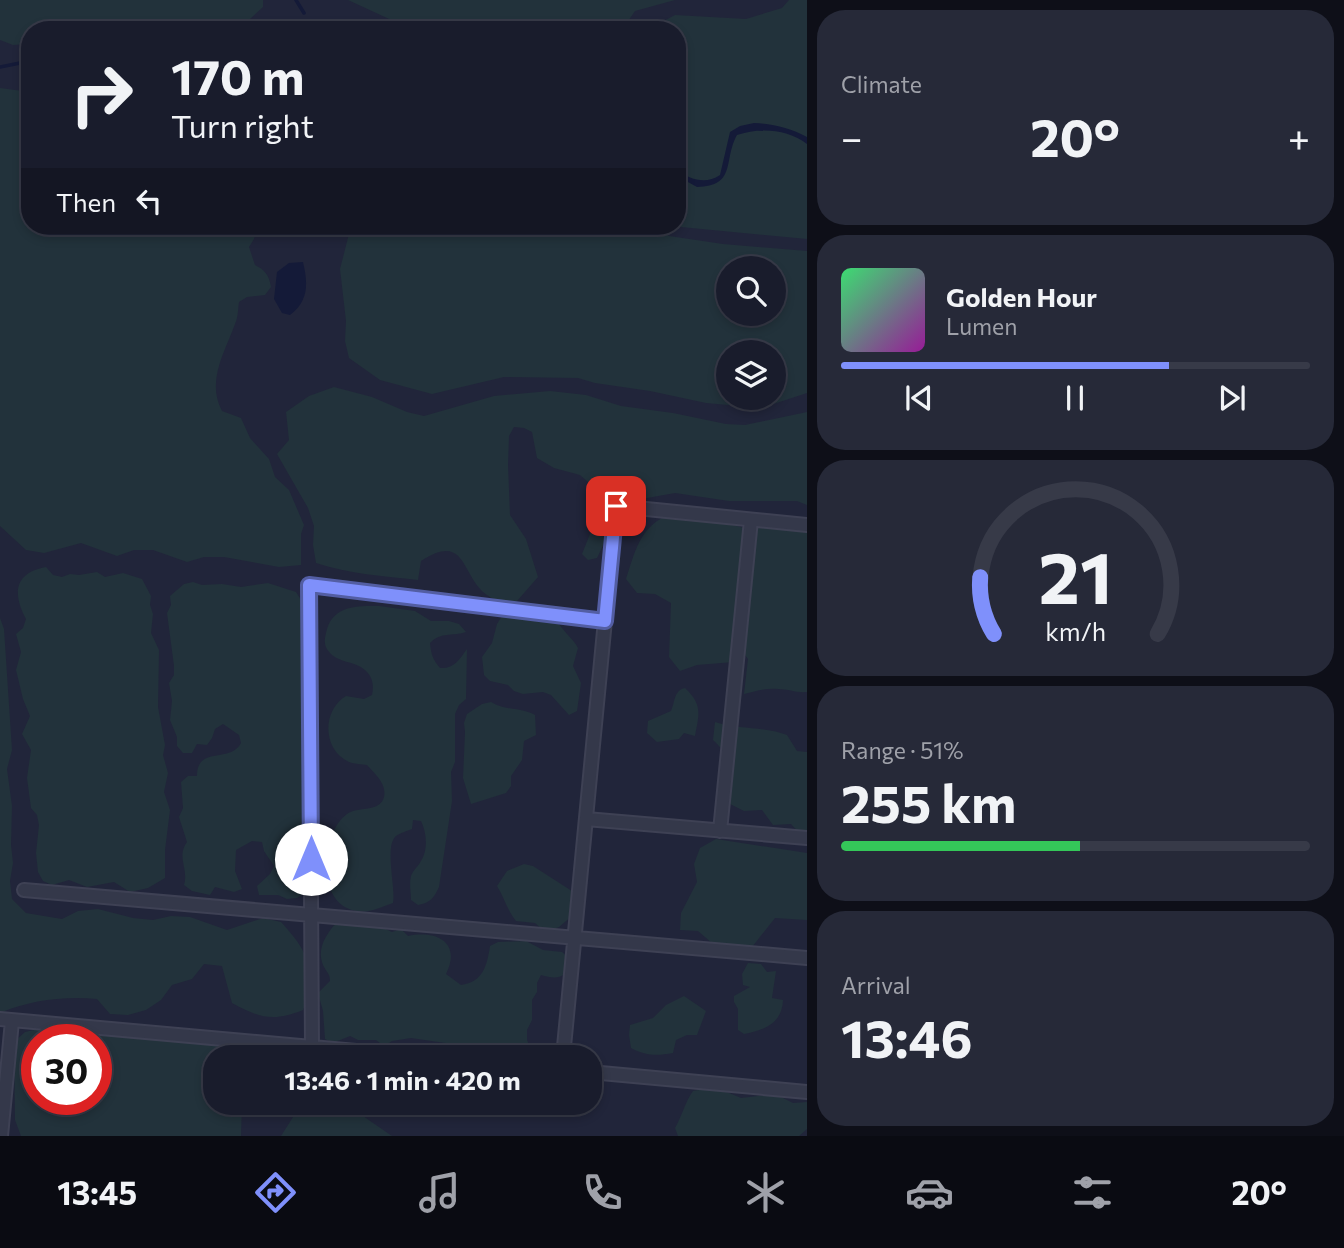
<!DOCTYPE html>
<meta charset="utf-8">
<style>
:root{--surface:#191c2c;--page:#262938;--text:#f1f3f6;--muted:#9fa1a9;--line:#373a48;--accent:#7f90fb}
body{margin:0;font-family:Commissioner,sans-serif;background:var(--page);color:var(--text);height:100vh;display:flex;flex-direction:column;font-size:26px;white-space:nowrap}
*{box-sizing:border-box;margin:0}
p{font-size:23px;color:var(--muted)}
.icon{flex:none;width:38px;height:38px;fill:none;stroke:currentColor;stroke-width:2;stroke-linecap:round;stroke-linejoin:round}
.map{position:relative;flex:1;overflow:hidden}
.sheet{display:flex;flex-direction:column;gap:10px;padding:10px;background:#0e0f18;width:537px}
.sheet>*{flex:none}
.top-card{position:absolute;left:21px;top:21px;width:665px;height:214px;border-radius:28px;box-shadow:0 4px 10px #0003,0 0 0 2px var(--line);background:#191c2c;color:var(--text);overflow:hidden}
.controls{position:absolute;left:716px;top:256px;display:grid;gap:14px}
.controls a{display:grid;place-items:center;width:70px;height:70px;border-radius:50%;background:var(--surface);box-shadow:0 4px 10px #0003,0 0 0 2px var(--line);font-size:35px}
.speed{position:absolute;left:21px;top:1024px;display:flex;gap:14px;font-size:35px;font-weight:700;text-align:center}
.speed>*{display:grid;place-content:center;width:91px;height:91px;border-radius:50%;background:var(--surface);box-shadow:0 4px 10px #0003,0 0 0 2px var(--line);line-height:1}
.speed .limit{border:10px solid #d22;background:#fff;color:#111}
.pin{position:absolute;display:grid;place-items:center;width:60px;height:60px;color:#fff;margin:-30px;border-radius:14px;box-shadow:0 4px 10px #0006}
.me{position:absolute;width:77px;margin:-38px;rotate:0deg;stroke-linejoin:round;filter:drop-shadow(0 0 5px #0008)}
.turn{display:flex;align-items:center;gap:24px;height:147px;padding:0 35px;font-size:32px}
.turn .icon{width:91px;height:91px;stroke-width:2.5}
.turn b{display:block;font-size:49px;line-height:60px}
.then{display:flex;align-items:center;height:66px;padding:0 35px;background:#0003;gap:14px;font-size:26px}
.big{font-size:52px;font-weight:700;line-height:1.1}
.sheet .tile{flex:1;display:flex;flex-direction:column;justify-content:center;gap:10px;min-width:0;padding:0 24px;border-radius:28px;background:var(--page)}
.sheet .dial{align-items:center;gap:0}
.dial svg{height:182px;overflow:visible;fill:none;stroke:var(--line);stroke-width:7;stroke-linecap:round;text-anchor:middle}
.dial text{fill:var(--text);stroke:none}
.song{display:flex;align-items:center;gap:21px}
.cover{width:84px;height:84px;border-radius:10px;background:linear-gradient(135deg,hsl(140 70% 55%),hsl(300 70% 35%))}
.played{height:7px;border-radius:4px;background:linear-gradient(90deg,var(--accent) 70%,var(--line) 70%)}
.keys{display:flex;justify-content:space-around;direction:ltr}
.heat{display:flex;justify-content:space-between;align-items:center;font-size:38px;direction:ltr}
.charge{height:10px;border-radius:5px;background:linear-gradient(90deg,#34c759 51%,var(--line) 0)}
.trip{position:absolute;left:203px;top:1045px;width:399px;height:70px;border-radius:28px;background:var(--surface);box-shadow:0 4px 10px #0003,0 0 0 2px var(--line);font-weight:700;line-height:70px;text-align:center}
.menu{display:flex;height:112px;justify-content:space-around;align-items:center;background:#0a0b12;color:var(--muted)}
.menu .icon{width:49px;height:49px}
.menu .current{color:var(--accent)}
.menu b{font-size:32px;color:var(--text)}
main{display:flex;flex:1;min-height:0}
.map>svg:first-child{display:block}
.green{fill:#22323b;fill-rule:evenodd}
.water{fill:#141a38}
.lines{fill:none;stroke-linecap:round;stroke-linejoin:round}
.stream{stroke:#141a38;stroke-width:3.5}
.minor-casing{stroke:#3e4154;stroke-width:16}
.minor{stroke:#34384a;stroke-width:12}
.route-casing{stroke:#535ea3;stroke-width:18}
.route{stroke:#7f90fb;stroke-width:12}
</style>
<main>
<div class="map">
<svg width="807" height="1136" viewBox="0 0 807 1136">
<rect width="100%" height="100%" fill="#21253a"/>
<path class="green" d="M 0,0 L 263,0 L 263,7 L 250,19 L 195,30 L 30,30 L 30,44 L 13,45 L 0,40 Z
M 348,0 L 675,0 L 635,11 L 622,30 L 413,30 Z
M 789,0 L 807,0 L 807,239 L 681,227 L 680,220 L 677,219 L 677,30 L 647,30 L 675,15 L 746,19 L 782,8 Z
M 0,88 L 30,92 L 30,226 L 257,226 L 254,239 L 249,247 L 255,265 C 265,270 269,275 271,287 L 265,295 L 247,297 L 239,302 C 238,309 238,318 235,324 C 225,352 206,381 222,411 L 241,418 L 250,438 L 269,459 L 275,477 L 289,490 L 304,525 L 301,534 L 301,565 L 279,567 L 224,557 L 204,557 L 187,562 L 153,550 L 134,550 L 117,556 L 81,543 L 44,553 L 26,550 L 0,526 Z
M 351,226 L 656,226 L 669,236 L 723,244 L 807,251 L 807,393 L 761,408 L 706,403 L 650,391 L 595,383 L 578,378 L 504,377 L 432,394 L 380,380 L 349,358 L 345,341 L 346,321 L 340,269 ZM 728,268 L 774,268 L 774,313 L 728,313 ZM 728,352 L 774,352 L 774,397 L 728,397 Z
M 334,387 L 372,397 L 407,412 L 424,416 L 494,396 L 550,391 L 586,395 L 621,406 L 673,413 L 726,424 L 745,425 L 807,412 L 807,505 L 797,501 L 729,501 L 675,493 L 614,504 C 611,523 606,541 597,558 L 588,560 L 582,554 L 592,529 L 603,514 L 604,505 L 600,496 L 595,488 L 580,475 L 554,468 L 537,458 L 532,432 L 524,428 L 514,427 L 509,436 L 508,465 L 510,515 L 526,539 L 538,577 L 517,601 C 508,601 498,602 490,597 C 460,580 469,530 421,561 L 418,580 C 383,576 350,574 316,563 L 313,545 L 314,526 L 308,508 L 277,454 L 289,440 L 286,412 L 309,396 Z
M 677,511 L 714,514 L 730,524 L 747,529 L 783,522 L 807,528 L 807,692 C 796,693 789,689 778,689 C 766,688 756,691 744,694 L 748,659 L 738,645 L 734,662 L 697,665 L 680,671 L 669,657 L 671,603 L 655,594 L 637,593 L 626,579 C 637,545 641,524 677,511 Z
M 46,567 L 53,575 L 62,577 L 70,574 L 79,575 L 97,572 L 105,577 L 123,573 L 142,579 L 151,596 L 150,605 L 153,614 L 151,633 L 159,650 L 158,707 L 165,745 L 163,755 L 168,773 L 164,792 L 170,810 L 165,850 L 165,878 L 148,888 L 130,892 L 114,882 L 87,887 L 69,880 L 52,885 L 43,881 L 38,872 L 36,853 L 39,825 L 37,815 L 31,808 L 27,778 L 31,750 L 22,734 L 30,716 L 23,699 L 16,670 L 21,652 L 16,634 L 23,628 L 26,619 C 13,595 13,573 46,567 Z
M 193,582 L 202,585 L 222,584 L 241,587 L 268,583 L 296,592 L 306,608 L 310,779 L 302,807 L 311,834 L 304,853 L 309,874 L 305,893 L 297,898 L 287,899 L 278,895 L 259,895 L 257,886 L 270,874 L 274,866 L 264,851 L 262,842 L 252,841 L 236,850 L 235,871 L 242,889 L 234,892 L 215,887 L 210,895 L 192,891 L 184,885 C 189,869 176,857 187,842 L 179,817 L 183,808 L 181,782 L 188,776 L 197,776 C 197,745 230,764 241,743 L 239,735 L 223,724 L 215,729 L 212,738 L 207,745 L 197,744 L 192,753 L 183,753 L 177,746 L 177,737 L 170,720 L 172,701 L 169,683 L 174,675 L 174,666 L 167,613 L 171,605 L 170,596 L 184,584 Z
M 379,606 L 415,611 L 431,621 L 449,621 L 459,624 L 466,632 C 451,637 442,631 430,643 C 431,654 433,660 440,668 C 454,669 459,660 467,649 L 466,699 L 459,705 L 455,714 L 455,762 L 451,772 L 452,801 L 439,887 C 434,898 430,903 418,905 L 411,900 C 411,892 409,884 411,876 C 413,870 418,867 421,861 C 428,850 427,833 421,821 L 413,820 L 412,829 C 407,831 400,833 396,836 C 384,846 396,888 393,903 C 376,909 364,916 347,908 C 317,894 322,832 347,814 C 357,806 380,813 384,797 C 387,784 375,774 367,765 C 362,764 354,764 349,762 C 322,750 322,710 346,696 L 364,699 L 372,695 C 374,686 373,677 365,670 C 355,661 339,663 330,653 C 324,647 324,641 326,633 C 332,605 356,606 379,606 Z
M 511,613 L 556,619 C 562,631 572,637 578,648 L 573,666 L 581,683 L 577,711 L 569,715 L 551,695 L 543,692 L 523,694 L 514,691 L 508,685 L 490,681 L 484,675 L 482,657 L 492,643 L 497,624 L 502,616 Z
M 0,618 L 4,629 L 12,750 L 7,769 L 12,806 L 11,845 L 13,863 L 10,881 L 12,899 L 26,913 L 62,919 L 78,911 L 98,909 L 133,918 L 153,920 L 171,916 L 190,917 L 227,930 L 263,918 L 281,922 C 307,950 320,973 303,1010 C 274,1022 259,1018 232,1003 L 222,966 L 204,964 L 192,979 L 172,985 L 161,1000 L 146,1010 L 128,1015 L 110,1014 L 97,999 C 64,996 31,1000 0,1013 Z
M 685,688 C 703,705 699,714 695,736 L 684,733 L 679,739 L 657,742 L 647,733 L 648,721 L 671,711 C 675,702 674,690 685,688 Z
M 491,702 C 505,711 520,707 535,715 L 536,735 L 524,741 L 522,760 L 511,776 L 511,786 L 506,793 L 471,804 L 463,778 L 465,732 L 464,723 L 467,714 L 482,704 Z
M 715,722 C 739,730 764,726 787,735 L 797,751 L 807,752 L 807,838 L 803,837 L 791,824 L 773,825 L 762,810 L 744,811 L 728,803 C 736,773 736,762 713,740 Z
M 716,839 L 807,853 L 807,920 L 775,918 L 752,947 L 738,959 L 720,958 L 712,943 L 698,931 L 680,930 L 681,913 L 697,882 L 694,864 L 700,848 Z
M 524,864 L 533,866 L 575,893 L 573,915 L 559,927 L 551,930 L 542,929 L 535,923 L 516,921 C 507,910 504,897 497,886 L 507,871 Z
M 338,921 L 356,925 L 364,922 L 373,923 L 392,932 L 401,929 L 408,936 C 436,930 462,942 446,974 L 461,985 C 483,982 487,966 490,946 L 498,942 L 526,941 L 543,950 L 562,952 L 570,959 C 568,979 557,980 541,975 L 537,983 L 537,992 L 532,1000 L 532,1020 L 527,1030 L 527,1040 L 531,1049 L 512,1052 L 503,1051 L 494,1046 L 466,1046 L 411,1038 L 392,1041 L 384,1046 L 376,1040 L 358,1040 L 350,1036 L 333,1043 L 325,1039 L 323,1011 L 318,993 L 330,981 C 330,973 326,972 323,965 C 316,948 327,933 338,921 Z
M 748,963 L 761,964 L 767,972 L 776,971 L 772,998 L 783,1000 C 782,1024 764,1030 744,1034 L 738,1030 L 738,1009 L 734,1002 L 734,996 L 750,987 L 743,985 L 742,974 Z
M 684,996 L 706,1011 L 697,1035 L 687,1035 L 676,1040 L 673,1053 C 657,1056 646,1056 631,1048 L 629,1035 L 630,1025 L 653,1018 L 666,1005 Z
M 43,1028 L 59,1032 L 105,1029 L 212,1042 L 234,1049 L 242,1054 L 242,1057 L 215,1057 L 215,1102 L 242,1103 L 241,1136 L 21,1136 L 15,1120 L 14,1042 L 25,1032 ZM 37,1040 L 96,1040 L 96,1099 L 37,1099 Z
M 715,1087 L 741,1098 L 775,1094 L 793,1103 L 807,1102 L 807,1129 L 799,1136 L 678,1136 L 675,1128 C 682,1116 685,1102 693,1091 Z
M 302,1103 L 344,1103 L 392,1136 L 281,1136 Z"/>
<path class="water" d="M 754,123 C 774,124 790,128 807,137 L 807,144 C 788,129 759,127 737,135 C 723,160 737,186 697,187 L 677,176 L 677,171 C 691,179 705,185 720,175 L 730,132 L 740,126 Z
M 303,262 C 308,283 309,301 290,315 L 282,313 L 274,299 L 277,272 L 289,263 Z"/>
<g class="lines">
<path class="stream" d="M 296,0 L 304,13
M 0,67 L 30,61"/>
<defs>
<path id="minor" d="M 586,819 L 807,838
M 720,831 L 751,520
M 24,890 C 285,911 546,937 807,958
M 0,1019 L 423,1057
M 312,1047 L 309,585 L 605,621
M 563,1057 L 616,506 L 807,525
M 590,1072 L 807,1092
M 1,1136 L 12,1021"/>
</defs>
<use href="#minor" class="minor-casing"/>
<use href="#minor" class="minor"/>
</g>
<g class="lines">
<defs>
<path id="route" d="M 311,859 L 309,585 L 605,621 L 616,506"/>
</defs>
<use href="#route" class="route-casing"/>
<use href="#route" class="route"/>
</g>
</svg>
<div class="controls">
<a><svg class="icon" aria-label="search" viewBox="0 0 24 24"><circle cx="10" cy="10" r="6"/><path d="M15 15l6 6"/></svg></a>
<a><svg class="icon" aria-label="layers" viewBox="0 0 24 24"><path d="M12 4l9 5-9 5-9-5zM3 14l9 5 9-5"/></svg></a>
</div>
<div class="speed"><div class="limit">30</div></div>
<div class="pin" style="left:616px;top:506px;background:#d93025"><svg class="icon" aria-label="arrive" viewBox="0 0 24 24"><path d="M6 21V4h12l-3 4 3 4H6"/></svg></div>
<svg class="me" style="left:311px;top:859px" viewBox="-20 -20 40 40"><circle r="19" fill="#fff"/><path d="M0-13L10 11 0 6-10 11z" fill="#7f90fb"/></svg>
<div class="trip">13:46 · 1 min · 420 m</div>
<div class="top-card">
<div class="turn"><svg class="icon" aria-label="right" viewBox="0 0 24 24"><path d="M7 20v-9h11M14 6l5 5-5 5"/></svg><div><b>170 m</b>Turn right</div></div>
<div class="then">Then<svg class="icon" aria-label="left" viewBox="0 0 24 24"><path d="M17 20v-9H6M10 6l-5 5 5 5"/></svg></div>
</div>
</div>
<section class="sheet">
<div class="tile"><p>Climate</p>
<div class="heat"><a>−</a><b class="big">20°</b><a>+</a></div>
</div>
<div class="tile">
<div class="song"><i class="cover"></i><div><b>Golden Hour</b><p>Lumen</p></div></div>
<div class="played"></div>
<div class="keys"><svg class="icon" aria-label="previous" viewBox="0 0 24 24"><path d="M18 5L8 12l10 7zM5 5v14"/></svg><svg class="icon" aria-label="pause" viewBox="0 0 24 24"><path d="M8 5v14M16 5v14"/></svg><svg class="icon" aria-label="next" viewBox="0 0 24 24"><path d="M6 5l10 7-10 7zM19 5v14"/></svg></div>
</div>
<div class="tile dial"><svg viewBox="0 0 100 80">
<path d="M14 69A42 42 0 1 1 86 69"/>
<path d="M14 69A42 42 0 0 1 8 44" stroke="#7f90fb"/>
<text x="50" y="56" font-size="32" font-weight="700">21</text>
<text x="50" y="72" font-size="11">km/h</text>
</svg></div>
<div class="tile"><p>Range · 51%</p><b class="big">255 km</b><div class="charge"></div></div>
<div class="tile"><p>Arrival</p><b class="big">13:46</b></div>
</section>
</main>
<nav class="menu">
<b>13:45</b>
<svg class="icon current" aria-label="directions" viewBox="0 0 24 24"><path d="M12 3l9 9-9 9-9-9zM9 14v-3h6M13 9l2 2-2 2"/></svg>
<svg class="icon" aria-label="music" viewBox="0 0 24 24"><path d="M9 18V5l10-2v13"/><circle cx="6" cy="18" r="3"/><circle cx="16" cy="16" r="3"/></svg>
<svg class="icon" aria-label="phone" viewBox="0 0 24 24"><path d="M5 4h4l2 5-3 2q2 4 5 5l2-3 5 2v4C11 20 4 13 5 4z"/></svg>
<svg class="icon" aria-label="climate" viewBox="0 0 24 24"><path d="M12 3v18M4 7l16 10M4 17L20 7"/></svg>
<svg class="icon" aria-label="car" viewBox="0 0 24 24"><path d="M5 17H2v-5l4-1 3-4h7l3 4 3 1v5h-3M9 17h6M6 11h13"/><circle cx="7" cy="17" r="2"/><circle cx="17" cy="17" r="2"/></svg>
<svg class="icon" aria-label="filters" viewBox="0 0 24 24"><path d="M4 7h16M4 17h16"/><circle cx="9" cy="7" r="2"/><circle cx="15" cy="17" r="2"/></svg>
<b>20°</b>
</nav>
